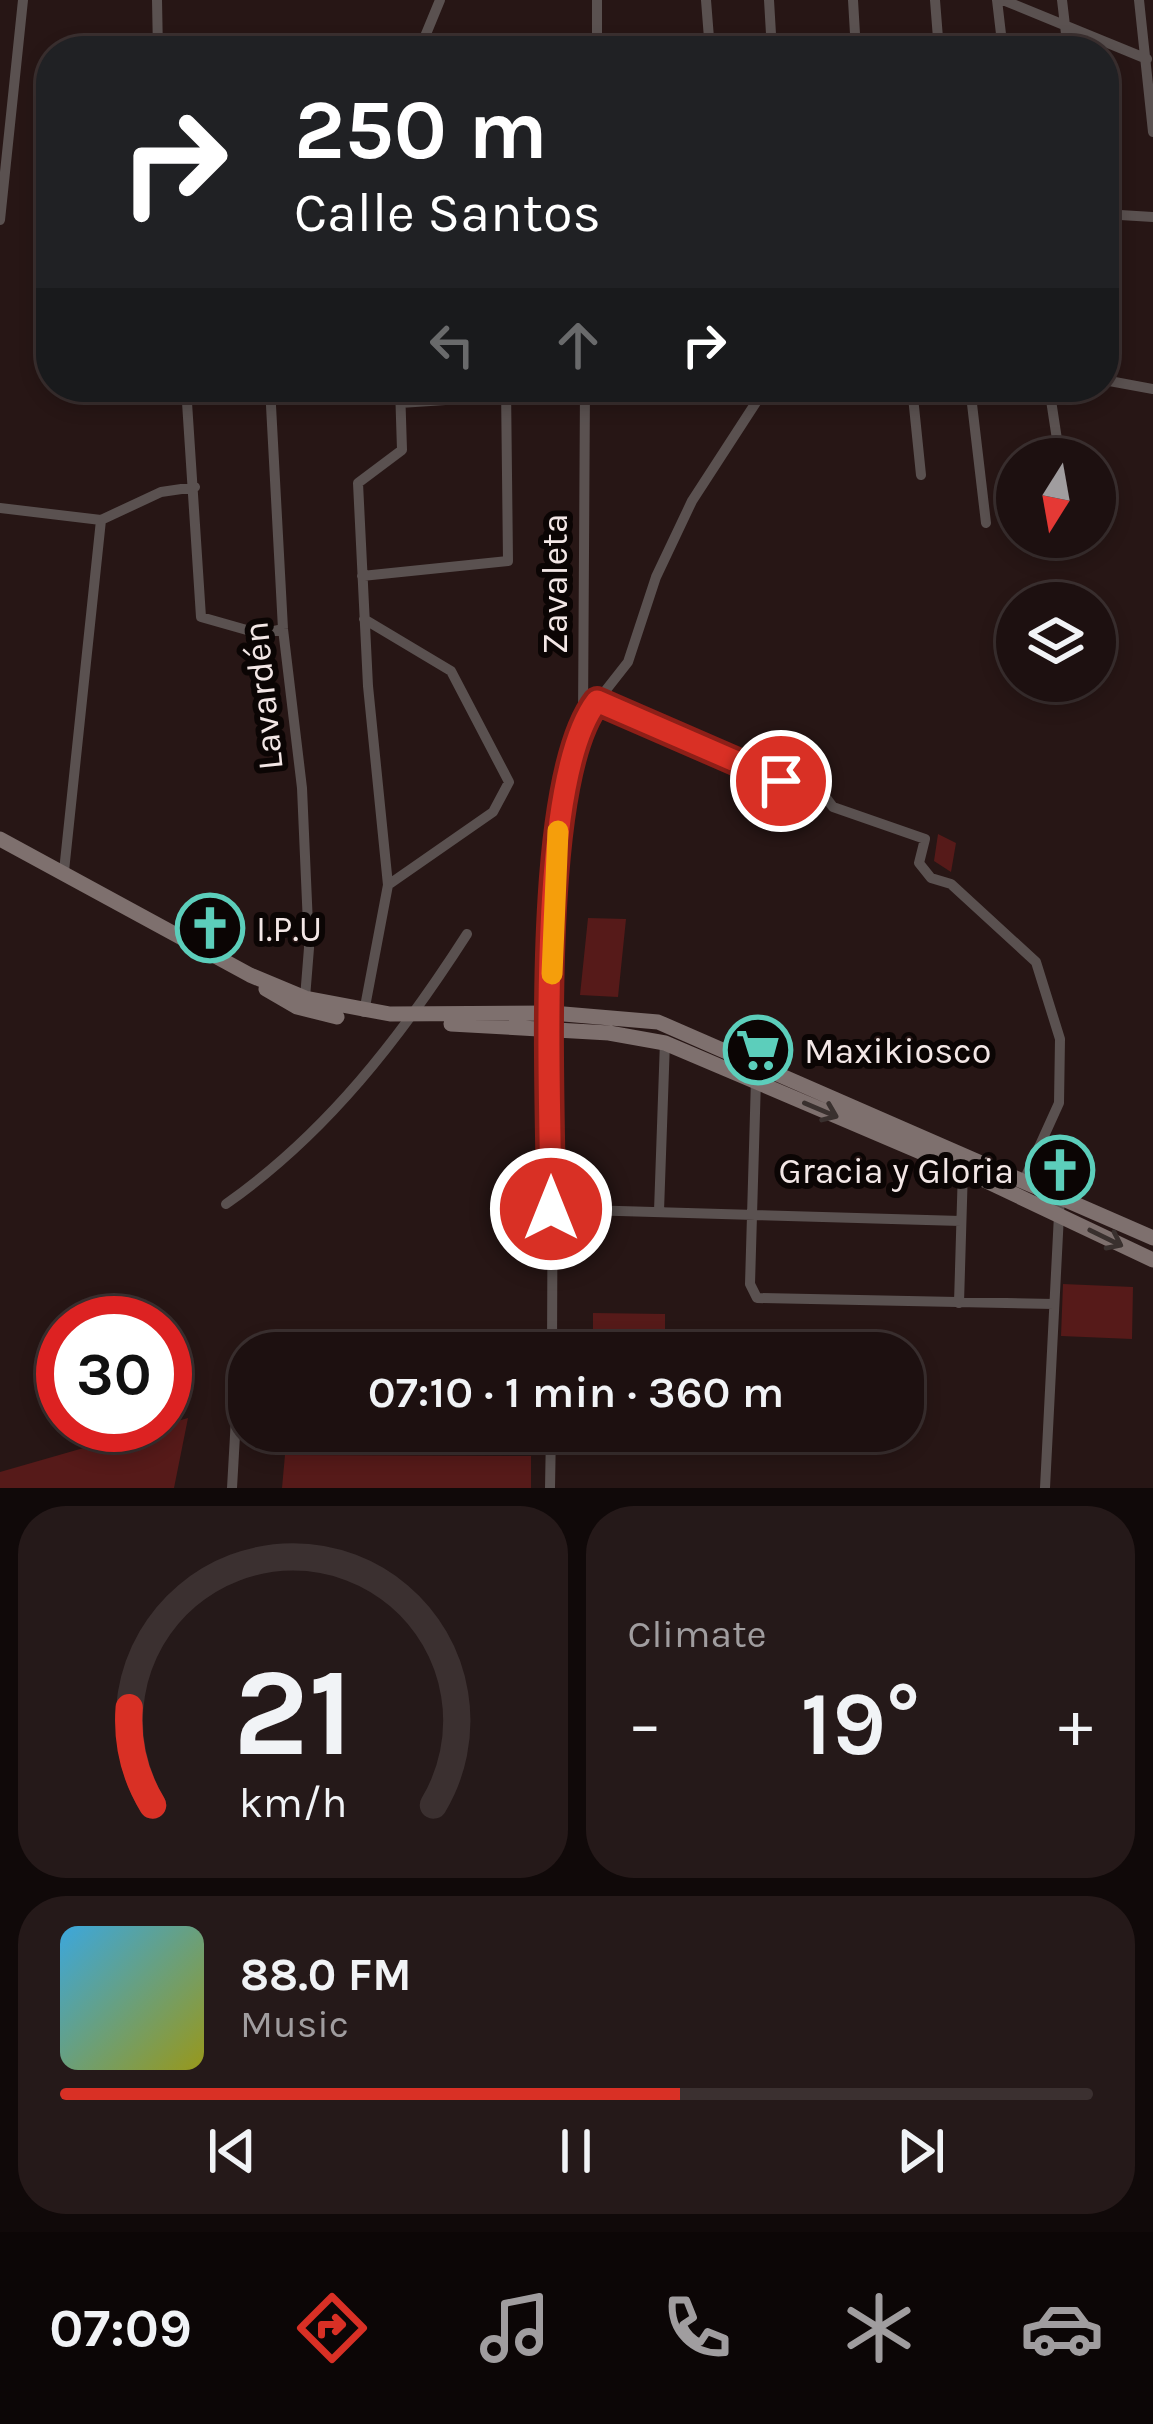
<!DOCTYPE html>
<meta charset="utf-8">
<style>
:root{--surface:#1d1010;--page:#251919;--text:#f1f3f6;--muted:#a09d9f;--line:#3b3030;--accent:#d93025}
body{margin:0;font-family:Karla,sans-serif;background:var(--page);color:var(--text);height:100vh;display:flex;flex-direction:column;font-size:45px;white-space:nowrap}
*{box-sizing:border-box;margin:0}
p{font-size:39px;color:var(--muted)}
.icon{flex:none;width:66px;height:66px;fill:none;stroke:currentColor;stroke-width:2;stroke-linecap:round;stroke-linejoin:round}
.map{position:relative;height:1488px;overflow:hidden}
.drawer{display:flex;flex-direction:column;gap:18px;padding:18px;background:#100909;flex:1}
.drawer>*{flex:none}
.guide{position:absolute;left:36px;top:36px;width:1083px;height:366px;border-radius:48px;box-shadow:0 6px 18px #0003,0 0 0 3px var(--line);background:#202124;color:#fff;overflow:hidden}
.needle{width:78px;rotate:191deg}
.tools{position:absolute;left:996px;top:438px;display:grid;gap:24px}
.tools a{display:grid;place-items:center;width:120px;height:120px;border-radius:50%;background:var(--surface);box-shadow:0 6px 18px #0003,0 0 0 3px var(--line);font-size:60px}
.speed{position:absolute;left:36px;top:1296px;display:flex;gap:24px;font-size:60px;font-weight:700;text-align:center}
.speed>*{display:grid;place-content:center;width:156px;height:156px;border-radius:50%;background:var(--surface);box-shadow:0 6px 18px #0003,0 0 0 3px var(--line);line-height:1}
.speed .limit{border:18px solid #d22;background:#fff;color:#111}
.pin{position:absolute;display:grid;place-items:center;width:102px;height:102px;color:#fff;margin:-51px;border:6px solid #fff;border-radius:50%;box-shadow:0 3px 12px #0007}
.me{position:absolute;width:132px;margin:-66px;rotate:0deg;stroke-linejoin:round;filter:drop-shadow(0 0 9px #0008)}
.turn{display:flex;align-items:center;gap:42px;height:252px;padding:0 60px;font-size:54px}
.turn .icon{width:156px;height:156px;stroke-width:2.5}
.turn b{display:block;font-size:84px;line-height:102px}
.lanes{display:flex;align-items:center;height:114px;padding:0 60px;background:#0003;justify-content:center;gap:60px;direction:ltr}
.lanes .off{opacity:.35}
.big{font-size:90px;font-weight:600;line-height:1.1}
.drawer .tile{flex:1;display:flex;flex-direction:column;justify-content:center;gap:18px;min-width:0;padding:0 42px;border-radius:48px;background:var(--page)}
.drawer .dial{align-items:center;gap:0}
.dial svg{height:312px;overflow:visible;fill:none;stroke:var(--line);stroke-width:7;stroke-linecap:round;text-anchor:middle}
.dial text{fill:var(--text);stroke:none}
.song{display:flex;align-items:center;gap:36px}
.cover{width:144px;height:144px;border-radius:18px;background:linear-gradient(135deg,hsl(200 70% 55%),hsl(60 70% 35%))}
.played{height:12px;border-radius:6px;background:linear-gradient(90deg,var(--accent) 60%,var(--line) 60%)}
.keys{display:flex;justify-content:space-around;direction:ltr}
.heat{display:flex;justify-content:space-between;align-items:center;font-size:66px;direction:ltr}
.drawer .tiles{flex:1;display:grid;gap:18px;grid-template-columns:1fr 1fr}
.tile:last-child{grid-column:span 2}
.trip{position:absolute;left:228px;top:1332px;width:696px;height:120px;border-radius:48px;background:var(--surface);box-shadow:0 6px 18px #0003,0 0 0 3px var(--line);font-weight:600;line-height:120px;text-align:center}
.tab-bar{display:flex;height:192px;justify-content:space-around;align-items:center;background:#0c0606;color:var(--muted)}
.tab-bar .icon{width:84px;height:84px}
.tab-bar .active{color:var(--accent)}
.tab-bar b{font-size:54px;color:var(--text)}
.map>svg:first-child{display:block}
.green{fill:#561a19}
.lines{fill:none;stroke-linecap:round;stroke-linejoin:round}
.minor{stroke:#5a5150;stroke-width:10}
.secondary{stroke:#7e706e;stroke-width:15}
.oneway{stroke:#39302e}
.route-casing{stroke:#8d1f18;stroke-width:30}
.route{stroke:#d93025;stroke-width:21}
.slow{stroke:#f59e0b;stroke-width:21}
.labels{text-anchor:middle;stroke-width:12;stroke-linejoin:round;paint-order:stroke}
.street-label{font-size:36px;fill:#f3e7e6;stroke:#0b0504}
.poi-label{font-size:36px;fill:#f3e7e6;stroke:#0b0504;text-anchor:start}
</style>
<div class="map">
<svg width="1153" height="1488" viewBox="0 0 1153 1488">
<rect width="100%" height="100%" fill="#271615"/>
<path class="green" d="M 938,834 L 956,843 L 951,872 L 934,861 Z
M 588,918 L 626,919 L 618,997 L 580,995 Z
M 1063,1284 L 1133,1287 L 1132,1339 L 1061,1336 Z
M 593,1313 L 665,1314 L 665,1350 L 593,1350 Z
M 188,1418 L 174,1488 L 0,1488 L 0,1472 Z
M 285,1455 L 531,1456 L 531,1488 L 282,1488 Z"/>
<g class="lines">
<path class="minor" d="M 157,0 L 158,51
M 706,0 L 710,51
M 769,0 L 772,51
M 853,0 L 856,51
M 935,0 L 939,51
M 997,0 L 1003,51
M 1003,0 L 1147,59
M 1062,0 L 1068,51
M 1139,0 L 1153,132
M 419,51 L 440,0
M 597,51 L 597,0
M 1104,214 L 1153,217
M 0,220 L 23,0
M 1104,380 L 1153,389
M 186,387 L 201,617 L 261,634 L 283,629
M 270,387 L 283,629 L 302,788 L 309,948 L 305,998
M 912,387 L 921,475
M 970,387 L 986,523
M 1049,387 L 1060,459
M 400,403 L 506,396
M 0,508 L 101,520 L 64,871
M 101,520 L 161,492 L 195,487
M 362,576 L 508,561 L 506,387
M 364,619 L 451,671 L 509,782 L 493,812 L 388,885
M 597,701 L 780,781 L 821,791 L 833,807 L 925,839 L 919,863 L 931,878 L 951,884 L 1036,962 L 1060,1039 L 1059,1103 L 1025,1178
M 595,704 L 628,662 L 656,577 L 692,501 L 766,387
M 364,1012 L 388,885 L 368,686 L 358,483 L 402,450 L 400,387
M 756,1079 L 750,1284 L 757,1298 L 1054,1304
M 226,1204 C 327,1133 401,1037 467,934
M 551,1209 L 961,1221
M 659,1211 L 665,1041
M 959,1303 L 963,1168
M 552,1353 L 554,849 L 583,719 L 585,387
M 232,1488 L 239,1365
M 550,1488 L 551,1431
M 1045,1488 L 1060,1195"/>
<path class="secondary" d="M 0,839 L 250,975 L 305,998 L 390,1014 L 552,1013 L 658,1022 L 1153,1238
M 266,989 L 297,1007 L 337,1017
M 451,1024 L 609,1033 L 665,1043 L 963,1170 L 1153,1260"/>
</g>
<defs><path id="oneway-shaft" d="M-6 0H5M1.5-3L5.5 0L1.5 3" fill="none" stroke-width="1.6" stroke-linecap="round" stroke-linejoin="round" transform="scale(3)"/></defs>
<g class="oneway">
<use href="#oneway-shaft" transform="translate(821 1110) rotate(23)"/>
<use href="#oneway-shaft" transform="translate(1106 1238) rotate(26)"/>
</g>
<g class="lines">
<defs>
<path id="route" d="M 551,1209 C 551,1097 534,782 597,701 L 781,781"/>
</defs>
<use href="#route" class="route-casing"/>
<use href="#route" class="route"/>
<path class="slow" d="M 552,974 L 558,831"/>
</g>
<defs>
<symbol id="church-ring" viewBox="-11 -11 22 22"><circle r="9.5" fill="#0b0504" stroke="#5ccebb" stroke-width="1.5"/><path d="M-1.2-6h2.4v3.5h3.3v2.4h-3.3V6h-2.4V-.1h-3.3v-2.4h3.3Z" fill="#5ccebb"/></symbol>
<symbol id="supermarket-ring" viewBox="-11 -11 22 22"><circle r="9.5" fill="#0b0504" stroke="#5ccebb" stroke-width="1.5"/><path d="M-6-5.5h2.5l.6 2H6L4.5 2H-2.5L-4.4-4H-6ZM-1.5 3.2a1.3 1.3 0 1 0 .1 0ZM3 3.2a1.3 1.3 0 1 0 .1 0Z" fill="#5ccebb"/></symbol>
</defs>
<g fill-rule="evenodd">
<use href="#church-ring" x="172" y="890" width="76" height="76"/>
<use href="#supermarket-ring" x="720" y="1012" width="76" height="76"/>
<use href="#church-ring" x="1022" y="1132" width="76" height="76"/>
</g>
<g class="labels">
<g class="street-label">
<text transform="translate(554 584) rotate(-90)" y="13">Zavaleta</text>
<text transform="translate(262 696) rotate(-96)" y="13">Lavardén</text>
</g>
<g class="poi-label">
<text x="256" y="941">I.P.U</text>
<text x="804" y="1063">Maxikiosco</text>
<text x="1014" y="1183" text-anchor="end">Gracia y Gloria</text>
</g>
</g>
</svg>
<div class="tools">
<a><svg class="needle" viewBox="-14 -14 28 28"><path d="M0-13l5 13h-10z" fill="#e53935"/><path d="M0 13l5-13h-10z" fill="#a09d9f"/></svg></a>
<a><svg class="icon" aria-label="layers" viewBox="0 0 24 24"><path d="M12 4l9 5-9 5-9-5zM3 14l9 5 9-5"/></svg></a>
</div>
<div class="speed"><div class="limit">30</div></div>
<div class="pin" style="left:781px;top:781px;background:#d93025"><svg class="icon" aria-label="arrive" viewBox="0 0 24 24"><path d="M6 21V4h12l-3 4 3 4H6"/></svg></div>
<svg class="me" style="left:551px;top:1209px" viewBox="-20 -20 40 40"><circle r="17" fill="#d93025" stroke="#fff" stroke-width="3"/><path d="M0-11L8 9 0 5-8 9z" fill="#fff"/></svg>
<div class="trip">07:10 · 1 min · 360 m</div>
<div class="guide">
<div class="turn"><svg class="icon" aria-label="right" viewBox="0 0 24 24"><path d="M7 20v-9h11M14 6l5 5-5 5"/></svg><div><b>250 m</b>Calle Santos</div></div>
<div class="lanes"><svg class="icon off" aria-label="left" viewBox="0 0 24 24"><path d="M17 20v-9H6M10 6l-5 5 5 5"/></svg><svg class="icon off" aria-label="ahead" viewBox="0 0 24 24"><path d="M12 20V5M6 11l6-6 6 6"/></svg><svg class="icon" aria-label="right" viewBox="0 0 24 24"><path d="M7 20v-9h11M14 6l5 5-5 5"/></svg></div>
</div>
</div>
<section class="drawer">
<div class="tiles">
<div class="tile dial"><svg viewBox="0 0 100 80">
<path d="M14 69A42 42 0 1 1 86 69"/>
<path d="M14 69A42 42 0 0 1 8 44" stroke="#d93025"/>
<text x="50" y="56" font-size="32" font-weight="700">21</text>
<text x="50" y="72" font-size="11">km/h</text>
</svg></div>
<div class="tile"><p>Climate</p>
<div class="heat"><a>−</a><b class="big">19°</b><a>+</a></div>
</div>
<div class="tile">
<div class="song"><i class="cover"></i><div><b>88.0 FM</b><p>Music</p></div></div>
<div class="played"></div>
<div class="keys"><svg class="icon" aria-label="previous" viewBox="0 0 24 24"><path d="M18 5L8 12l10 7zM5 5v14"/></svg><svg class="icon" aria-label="pause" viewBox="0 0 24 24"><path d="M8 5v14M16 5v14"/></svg><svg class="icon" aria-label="next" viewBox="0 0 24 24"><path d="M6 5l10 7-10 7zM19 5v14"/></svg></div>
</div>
</div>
</section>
<nav class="tab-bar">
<b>07:09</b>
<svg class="icon active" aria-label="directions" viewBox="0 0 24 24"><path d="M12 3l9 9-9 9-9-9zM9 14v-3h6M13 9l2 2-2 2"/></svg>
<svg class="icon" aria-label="music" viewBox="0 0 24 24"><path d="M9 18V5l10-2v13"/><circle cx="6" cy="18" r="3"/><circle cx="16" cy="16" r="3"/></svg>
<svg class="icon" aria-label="phone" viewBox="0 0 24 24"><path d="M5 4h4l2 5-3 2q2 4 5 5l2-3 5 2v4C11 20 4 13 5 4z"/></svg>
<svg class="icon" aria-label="climate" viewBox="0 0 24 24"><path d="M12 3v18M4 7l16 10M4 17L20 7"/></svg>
<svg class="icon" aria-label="car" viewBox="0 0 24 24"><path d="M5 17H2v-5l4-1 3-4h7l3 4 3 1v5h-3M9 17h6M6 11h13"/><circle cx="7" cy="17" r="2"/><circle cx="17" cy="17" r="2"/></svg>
</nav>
